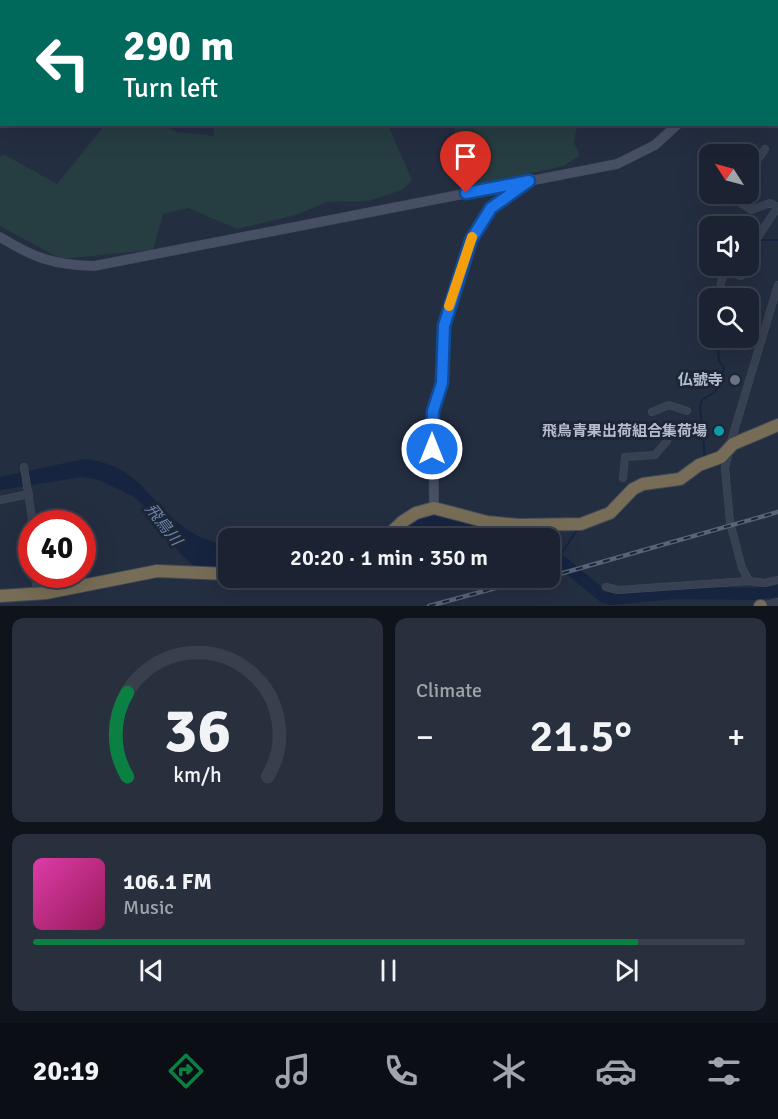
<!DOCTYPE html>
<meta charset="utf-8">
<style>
:root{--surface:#1b2231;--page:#282f3d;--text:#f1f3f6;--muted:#a0a4ab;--line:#393f4d;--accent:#0b8043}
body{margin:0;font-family:Signika,"Noto Sans JP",sans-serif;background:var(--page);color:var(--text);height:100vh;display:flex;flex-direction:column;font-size:22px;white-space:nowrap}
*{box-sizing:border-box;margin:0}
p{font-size:20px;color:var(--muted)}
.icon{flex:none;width:33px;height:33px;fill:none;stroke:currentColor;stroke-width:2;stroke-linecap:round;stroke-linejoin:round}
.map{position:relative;height:606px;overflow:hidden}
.side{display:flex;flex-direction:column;gap:12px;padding:12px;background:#0f131b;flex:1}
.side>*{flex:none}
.banner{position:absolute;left:0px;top:0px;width:778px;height:126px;box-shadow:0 6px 24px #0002,0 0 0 2px var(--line);background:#00695c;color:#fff;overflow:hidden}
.needle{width:39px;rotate:306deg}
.fabs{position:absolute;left:699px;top:144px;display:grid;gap:12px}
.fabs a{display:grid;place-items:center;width:60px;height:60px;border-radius:12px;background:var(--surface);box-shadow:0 6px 24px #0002,0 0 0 2px var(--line);font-size:30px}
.speed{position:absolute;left:18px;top:510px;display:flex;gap:12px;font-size:30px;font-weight:700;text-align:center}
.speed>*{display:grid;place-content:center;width:78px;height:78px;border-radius:50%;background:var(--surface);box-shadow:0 6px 24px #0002,0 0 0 2px var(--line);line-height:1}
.speed .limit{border:9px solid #d22;background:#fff;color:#111}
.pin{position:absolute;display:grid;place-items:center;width:51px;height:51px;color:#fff;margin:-62px -26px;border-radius:50% 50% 50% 0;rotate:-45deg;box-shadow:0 0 6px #0007}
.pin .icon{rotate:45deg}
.me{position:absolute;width:66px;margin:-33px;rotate:0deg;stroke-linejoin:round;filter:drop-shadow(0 0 4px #0008)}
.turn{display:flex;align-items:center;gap:21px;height:126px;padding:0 24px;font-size:27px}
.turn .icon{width:78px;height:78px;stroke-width:2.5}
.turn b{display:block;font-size:42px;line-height:51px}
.big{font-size:45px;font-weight:600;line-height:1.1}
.side .card{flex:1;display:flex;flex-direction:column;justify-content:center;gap:9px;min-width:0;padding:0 21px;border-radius:12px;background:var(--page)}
.side .dial{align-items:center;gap:0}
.dial svg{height:156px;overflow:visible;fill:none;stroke:var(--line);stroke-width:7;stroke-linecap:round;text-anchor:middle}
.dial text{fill:var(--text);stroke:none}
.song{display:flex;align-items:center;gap:18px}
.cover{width:72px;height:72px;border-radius:9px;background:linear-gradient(135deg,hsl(320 70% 55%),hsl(330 70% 35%))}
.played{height:6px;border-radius:3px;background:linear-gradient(90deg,var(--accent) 85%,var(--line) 85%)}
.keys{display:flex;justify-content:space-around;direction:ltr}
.heat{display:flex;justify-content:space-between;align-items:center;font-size:33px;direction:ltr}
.side .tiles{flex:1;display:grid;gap:12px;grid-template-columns:1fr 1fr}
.card:last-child{grid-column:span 2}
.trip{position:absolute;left:218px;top:528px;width:342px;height:60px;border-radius:12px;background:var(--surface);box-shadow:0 6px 24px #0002,0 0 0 2px var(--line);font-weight:600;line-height:60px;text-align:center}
.menu{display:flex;height:96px;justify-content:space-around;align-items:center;background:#0b0e14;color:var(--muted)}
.menu .icon{width:42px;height:42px}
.menu .on{color:var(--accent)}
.menu b{font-size:27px;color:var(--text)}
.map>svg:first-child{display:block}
.green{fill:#263d42}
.water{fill:#162440}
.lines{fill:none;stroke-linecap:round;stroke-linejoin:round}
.stream{stroke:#162440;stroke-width:2}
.river{stroke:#162440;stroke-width:12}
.street-casing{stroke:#424a5a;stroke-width:8}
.secondary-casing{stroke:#424a5a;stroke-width:10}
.highway-casing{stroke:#404958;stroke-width:14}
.street{stroke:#384151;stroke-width:7}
.secondary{stroke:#464f64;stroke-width:9}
.highway{stroke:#776c55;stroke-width:12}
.rail-casing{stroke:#5a6478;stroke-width:4.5}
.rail{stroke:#1d2636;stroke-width:2;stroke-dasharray:7;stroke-linecap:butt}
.route-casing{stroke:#114b97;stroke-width:15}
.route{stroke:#1a73e8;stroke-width:10}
.slow{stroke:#f59e0b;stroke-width:10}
.worship-dot{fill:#6b7280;stroke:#1d2636;stroke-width:2}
.culture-dot{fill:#0f9aa8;stroke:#1d2636;stroke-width:2}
.labels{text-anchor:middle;stroke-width:6;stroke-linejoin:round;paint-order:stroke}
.poi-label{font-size:15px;font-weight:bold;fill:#b5bccb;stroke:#1d2636;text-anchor:end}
.water-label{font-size:16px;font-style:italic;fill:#6c83ac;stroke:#1d2636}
</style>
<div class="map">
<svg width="778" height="606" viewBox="0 0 778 606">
<rect width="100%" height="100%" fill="#242e41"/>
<path class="green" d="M 86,0 L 370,0 L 89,2 Z
M 105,125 L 162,125 L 177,132 L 214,136 L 214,125 L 388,125 L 412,180 L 402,190 L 368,201 L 327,202 L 296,215 L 237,229 L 188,208 L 163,214 L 153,250 L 61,259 L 0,226 L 0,156 L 5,155 L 57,184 Z
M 455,125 L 577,125 L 574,143 L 580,155 L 564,166 L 465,187 L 454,179 Z"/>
<path class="water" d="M 84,459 C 144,465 148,507 193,533 C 203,540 216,542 228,545 L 228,568 L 195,567 L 181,554 L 147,509 L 134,497 L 99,480 L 81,477 L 0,490 L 0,477 Z
M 433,513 L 511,533 L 496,538 L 452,538 L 434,535 L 419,538 L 389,538 L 410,521 Z"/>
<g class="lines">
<path class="stream" d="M 760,240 L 778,240
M 722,298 L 725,280
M 705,458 L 700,406 L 702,400 L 715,392 L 724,368 L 719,361 L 717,338
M 558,559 L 576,531 L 580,530"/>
<path class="river" d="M 549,558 L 558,559 L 604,597 L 611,599 L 674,593 L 756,594 L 778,591"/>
<defs>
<path id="street" d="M 748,173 L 765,149
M 731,197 L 751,210 L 770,203 L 778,207
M 748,259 L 759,235 L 778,207
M 718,298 L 723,275 L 729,272 L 741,276 L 746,266
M 652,412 L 669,405 L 687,411
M 24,467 L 33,524
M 623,478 L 625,457 L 655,455 L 667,441
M 0,500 L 29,494
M 35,574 L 37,594
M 749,581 L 742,568 L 730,522 L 725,468 L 732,438 L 778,285
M 606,587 L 618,590 L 749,581 L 765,583 L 778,580
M 760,606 L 778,602"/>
<path id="secondary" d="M 777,37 L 778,36
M 0,237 C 34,258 54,265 94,266 L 617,164 L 655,145 L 678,124
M 434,508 L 433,411 L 442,383 L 442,338 L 447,311 L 475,230 L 491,208 L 526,183"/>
<path id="highway" d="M 385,538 L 402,522 L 416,513 L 434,508 L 487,522 L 519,525 L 581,524 L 610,513 L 633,489 L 643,484 L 680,479 L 699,465 L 721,457 L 733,444 L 778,425
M 0,596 L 46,593 L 157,571 L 228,574
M 760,606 L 761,606"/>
</defs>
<use href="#street" class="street-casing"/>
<use href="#secondary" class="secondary-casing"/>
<use href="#highway" class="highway-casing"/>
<use href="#street" class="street"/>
<use href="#secondary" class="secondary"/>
<use href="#highway" class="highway"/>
<defs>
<path id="rail" d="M 549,577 L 778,512
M 429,606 L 533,578"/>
</defs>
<use href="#rail" class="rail-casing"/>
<use href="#rail" class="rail"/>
</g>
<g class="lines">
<defs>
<path id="route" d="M 432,449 L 433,411 L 442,383 L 444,326 L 471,240 L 491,208 L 529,181 L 466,193"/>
</defs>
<use href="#route" class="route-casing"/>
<use href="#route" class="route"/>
<path class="slow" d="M 449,306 L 472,237"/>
</g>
<circle class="worship-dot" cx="735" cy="380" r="6"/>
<circle class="culture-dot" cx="719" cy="431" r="6"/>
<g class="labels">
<g class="poi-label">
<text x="723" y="385">仏號寺</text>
<text x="707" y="436">飛鳥青果出荷組合集荷場</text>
</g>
<g class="water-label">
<text transform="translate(164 524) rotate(52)" y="6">飛鳥川</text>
</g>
</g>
</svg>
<div class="fabs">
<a><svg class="needle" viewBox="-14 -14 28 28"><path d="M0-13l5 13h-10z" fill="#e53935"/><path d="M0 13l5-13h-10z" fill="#a0a4ab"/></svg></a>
<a><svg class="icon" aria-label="sound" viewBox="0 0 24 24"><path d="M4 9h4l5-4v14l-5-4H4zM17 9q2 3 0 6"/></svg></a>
<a><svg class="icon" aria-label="search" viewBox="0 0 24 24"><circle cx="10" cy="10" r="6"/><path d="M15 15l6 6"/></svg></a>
</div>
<div class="speed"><div class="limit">40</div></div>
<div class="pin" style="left:466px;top:193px;background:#d93025"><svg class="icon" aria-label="arrive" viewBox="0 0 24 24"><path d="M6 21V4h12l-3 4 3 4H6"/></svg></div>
<svg class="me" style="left:432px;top:449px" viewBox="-20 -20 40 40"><circle r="17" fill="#1a73e8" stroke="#fff" stroke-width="3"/><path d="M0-11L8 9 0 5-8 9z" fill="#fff"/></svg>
<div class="trip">20:20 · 1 min · 350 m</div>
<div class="banner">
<div class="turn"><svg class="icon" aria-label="left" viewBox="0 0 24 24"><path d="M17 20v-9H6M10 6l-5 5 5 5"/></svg><div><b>290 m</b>Turn left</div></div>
</div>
</div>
<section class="side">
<div class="tiles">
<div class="card dial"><svg viewBox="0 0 100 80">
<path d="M14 69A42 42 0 1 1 86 69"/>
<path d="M14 69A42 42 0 0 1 14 26" stroke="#0b8043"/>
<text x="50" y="56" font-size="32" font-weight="700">36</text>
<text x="50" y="72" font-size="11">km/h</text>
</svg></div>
<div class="card"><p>Climate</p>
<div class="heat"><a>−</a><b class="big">21.5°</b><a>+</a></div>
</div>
<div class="card">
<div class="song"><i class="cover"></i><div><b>106.1 FM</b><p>Music</p></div></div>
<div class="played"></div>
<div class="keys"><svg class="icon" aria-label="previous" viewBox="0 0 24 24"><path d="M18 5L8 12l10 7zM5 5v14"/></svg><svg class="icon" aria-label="pause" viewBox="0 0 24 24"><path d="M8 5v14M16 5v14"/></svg><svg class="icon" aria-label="next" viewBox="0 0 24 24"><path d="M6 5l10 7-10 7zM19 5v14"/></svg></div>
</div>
</div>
</section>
<nav class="menu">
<b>20:19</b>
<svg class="icon on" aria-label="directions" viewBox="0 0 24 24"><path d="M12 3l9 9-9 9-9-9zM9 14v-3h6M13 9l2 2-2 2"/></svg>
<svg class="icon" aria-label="music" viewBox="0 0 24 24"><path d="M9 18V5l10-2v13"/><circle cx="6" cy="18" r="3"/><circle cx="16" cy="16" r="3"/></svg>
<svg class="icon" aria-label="phone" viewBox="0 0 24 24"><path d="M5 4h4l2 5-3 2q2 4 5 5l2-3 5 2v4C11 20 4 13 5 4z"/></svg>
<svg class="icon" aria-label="climate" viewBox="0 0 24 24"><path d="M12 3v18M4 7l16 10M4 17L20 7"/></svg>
<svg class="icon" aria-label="car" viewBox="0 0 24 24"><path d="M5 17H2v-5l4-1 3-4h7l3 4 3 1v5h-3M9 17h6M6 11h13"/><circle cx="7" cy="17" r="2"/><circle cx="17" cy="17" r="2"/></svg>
<svg class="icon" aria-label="filters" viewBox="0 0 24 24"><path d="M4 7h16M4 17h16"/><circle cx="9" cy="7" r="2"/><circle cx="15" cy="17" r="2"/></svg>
</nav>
